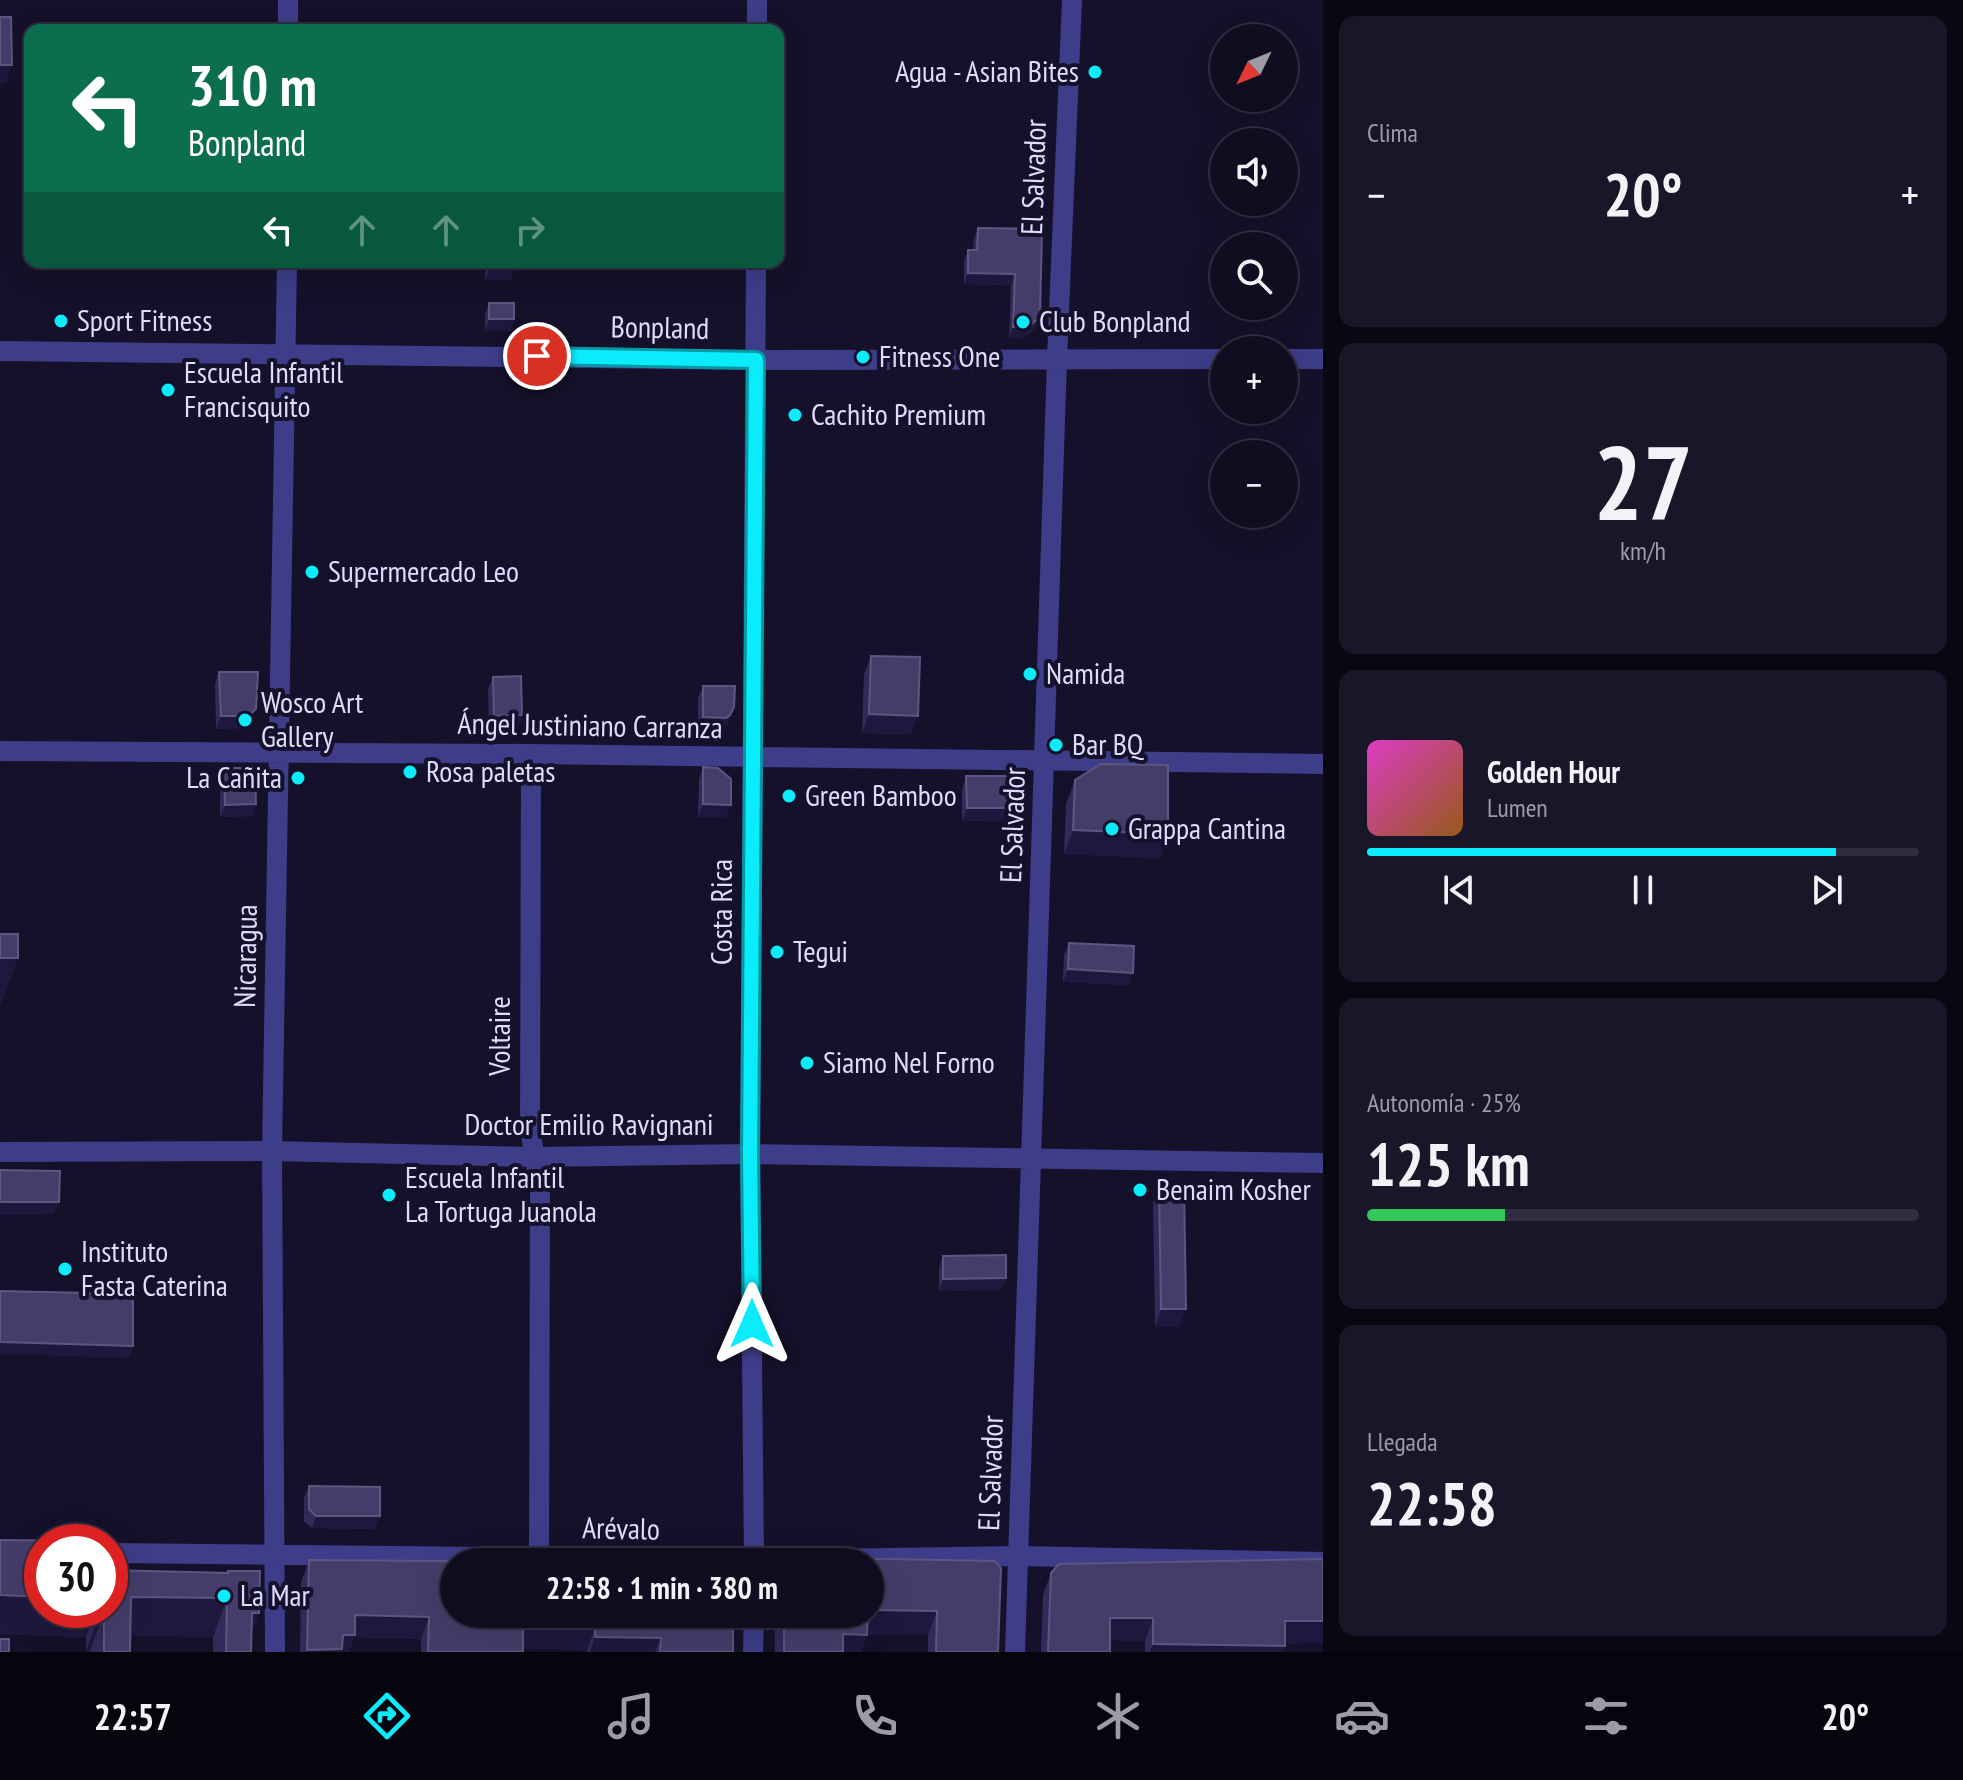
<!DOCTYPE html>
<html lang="es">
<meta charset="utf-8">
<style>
:root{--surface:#100d20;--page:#191629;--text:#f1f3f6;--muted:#9c9ca5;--line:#302d3e;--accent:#0aecfc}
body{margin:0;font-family:"PT Sans Narrow",sans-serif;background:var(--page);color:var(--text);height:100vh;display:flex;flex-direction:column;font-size:30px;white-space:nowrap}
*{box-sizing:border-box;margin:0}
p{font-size:26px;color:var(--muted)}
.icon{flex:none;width:44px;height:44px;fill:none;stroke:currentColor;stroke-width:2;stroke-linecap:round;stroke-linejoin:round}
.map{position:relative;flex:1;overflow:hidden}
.sheet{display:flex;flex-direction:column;gap:16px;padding:16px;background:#090712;width:640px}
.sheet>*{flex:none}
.hud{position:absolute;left:24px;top:24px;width:760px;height:244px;border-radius:16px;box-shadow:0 8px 32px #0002,0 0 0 2px var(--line);background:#0b6e4f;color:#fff;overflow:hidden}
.needle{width:52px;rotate:227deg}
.fabs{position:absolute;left:1210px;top:24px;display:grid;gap:16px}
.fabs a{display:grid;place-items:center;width:88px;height:88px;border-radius:50%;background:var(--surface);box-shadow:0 8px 32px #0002,0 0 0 2px var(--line);font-size:40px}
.speed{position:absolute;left:24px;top:1524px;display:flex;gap:16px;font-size:40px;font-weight:700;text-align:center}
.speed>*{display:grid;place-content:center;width:104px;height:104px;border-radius:50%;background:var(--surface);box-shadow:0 8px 32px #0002,0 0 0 2px var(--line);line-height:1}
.speed .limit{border:12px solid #d22;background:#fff;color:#111}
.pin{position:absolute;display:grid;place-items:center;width:68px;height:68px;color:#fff;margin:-34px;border:4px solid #fff;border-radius:50%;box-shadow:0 2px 8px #0007}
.me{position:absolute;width:88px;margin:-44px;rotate:0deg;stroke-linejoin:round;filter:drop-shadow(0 0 6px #0008)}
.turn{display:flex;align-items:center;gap:28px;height:168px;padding:0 32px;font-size:36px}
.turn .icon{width:104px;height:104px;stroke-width:2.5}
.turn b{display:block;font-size:56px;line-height:68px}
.lanes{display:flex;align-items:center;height:76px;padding:0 32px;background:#0003;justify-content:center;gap:40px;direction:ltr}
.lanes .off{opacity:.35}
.big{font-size:60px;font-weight:700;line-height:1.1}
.sheet .widget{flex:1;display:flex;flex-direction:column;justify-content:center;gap:12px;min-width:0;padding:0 28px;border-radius:16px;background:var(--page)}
.sheet .dial{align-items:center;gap:0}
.dial b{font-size:104px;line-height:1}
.song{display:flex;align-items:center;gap:24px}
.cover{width:96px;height:96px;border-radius:12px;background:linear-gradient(135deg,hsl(310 70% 55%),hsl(30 70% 35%))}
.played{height:8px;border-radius:4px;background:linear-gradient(90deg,var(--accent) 85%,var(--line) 85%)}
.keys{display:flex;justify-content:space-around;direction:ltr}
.heat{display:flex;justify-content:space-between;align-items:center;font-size:44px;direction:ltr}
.charge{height:12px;border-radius:6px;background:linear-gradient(90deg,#34c759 25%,var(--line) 0)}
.trip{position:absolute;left:440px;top:1548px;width:444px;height:80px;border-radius:40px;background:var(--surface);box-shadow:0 8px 32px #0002,0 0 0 2px var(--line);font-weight:700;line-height:80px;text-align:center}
.tabs{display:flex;height:128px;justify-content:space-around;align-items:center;background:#06050d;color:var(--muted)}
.tabs .icon{width:56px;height:56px}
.tabs .selected{color:var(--accent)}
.tabs b{font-size:36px;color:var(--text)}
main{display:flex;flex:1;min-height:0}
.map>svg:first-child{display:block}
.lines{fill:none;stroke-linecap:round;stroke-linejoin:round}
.street{stroke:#3d3d89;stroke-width:20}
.wall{fill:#322a58}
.shaded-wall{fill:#1f183e}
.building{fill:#443d6a;stroke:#5c5681;stroke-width:2}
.route-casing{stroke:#0699a4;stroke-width:20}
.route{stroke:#0aecfc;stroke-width:14}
.poi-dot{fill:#0aecfc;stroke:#15112a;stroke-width:3}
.labels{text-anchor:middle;stroke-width:8;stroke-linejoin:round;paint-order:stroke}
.poi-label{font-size:30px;fill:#dedbff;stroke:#15112a;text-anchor:start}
.street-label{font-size:30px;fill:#dedbff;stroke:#15112a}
</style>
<main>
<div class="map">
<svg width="1323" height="1652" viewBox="0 0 1323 1652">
<rect width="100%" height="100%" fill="#15112a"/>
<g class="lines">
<path class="street" d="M 288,30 L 288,0
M 757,30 L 757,0
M 0,351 L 756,360 L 1224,359
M 1284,359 L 1323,359
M 0,751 L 531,754 L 1323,764
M 531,754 L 530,1129 L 540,1189 L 539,1558
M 0,1152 L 272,1151 L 535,1157 L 750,1154 L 1323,1163
M 110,1553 L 754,1560 L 1018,1556 L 1323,1562
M 754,1562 L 750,1154 L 756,262
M 275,1652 L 272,1151 L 287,262
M 753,1652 L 754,1614
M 1015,1652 L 1057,359 L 1072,0"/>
</g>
<path class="wall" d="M 978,228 L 1042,229 L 1040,317 L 1036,328 L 1024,338 L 1009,338 L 1011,285 L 964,284 L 964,261 L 968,250 L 973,250 L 974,239 Z
M 486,262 L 514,262 L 514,267 L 510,280 L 485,280 Z
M 489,303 L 514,319 L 510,331 L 485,331 L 485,315 Z
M 871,656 L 911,734 L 862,733 L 864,674 Z
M 219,672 L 252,721 L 243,728 L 216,729 L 215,684 Z
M 493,677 L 522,715 L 518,728 L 489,728 L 488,689 Z
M 703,686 L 734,707 L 726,727 L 722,730 L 698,730 L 698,698 Z
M 703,767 L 726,817 L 698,817 L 699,779 Z
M 224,768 L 256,804 L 252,816 L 220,817 L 220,781 Z
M 966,776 L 1019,820 L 962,821 L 962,789 Z
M 1075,780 L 1160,858 L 1064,854 L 1066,804 Z
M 1069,943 L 1133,973 L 1129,985 L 1063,982 L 1064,955 Z
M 1159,1185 L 1179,1327 L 1155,1327 L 1153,1203 Z
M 943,1256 L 1006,1278 L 1001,1290 L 939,1291 L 939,1268 Z
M 309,1486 L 375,1529 L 312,1528 L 304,1521 L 304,1498 Z
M 0,1540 L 42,1610 L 110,1610 L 227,1573 L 228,1571 L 252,1633 L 251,1652 L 213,1652 L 213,1637 L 130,1635 L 130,1652 L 90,1652 L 86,1651 L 86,1637 L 0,1634 Z
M 784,1557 L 995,1561 L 998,1652 L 928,1652 L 928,1635 L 867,1635 L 861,1652 L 775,1652 L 775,1614 L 870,1614 L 870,1562 L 783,1562 Z
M 309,1560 L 733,1614 L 733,1652 L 587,1652 L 587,1650 L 523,1648 L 523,1652 L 421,1652 L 421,1639 L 354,1637 L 349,1652 L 300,1652 L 301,1582 Z
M 1051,1573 L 1285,1644 L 1283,1652 L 1145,1652 L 1145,1641 L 1110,1640 L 1110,1652 L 1041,1652 L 1043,1595 Z"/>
<path class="shaded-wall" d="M 0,65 L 12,65 L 6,83 L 0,83 Z
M 490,267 L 514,267 L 510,280 L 485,280 Z
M 968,273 L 1015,274 L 1011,285 L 964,284 Z
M 1040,317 L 1036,328 L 1024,338 L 1009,338 L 1013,327 Z
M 489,319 L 514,319 L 510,331 L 485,331 Z
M 734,707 L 726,727 L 722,730 L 698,730 L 703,717 Z
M 256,709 L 252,721 L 243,728 L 216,729 L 221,716 Z
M 869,714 L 918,716 L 911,734 L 862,733 Z
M 522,715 L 518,728 L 489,728 L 494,716 Z
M 256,804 L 252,816 L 220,817 L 225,805 Z
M 703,804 L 731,805 L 726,817 L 698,817 Z
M 967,808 L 1023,808 L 1019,820 L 962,821 Z
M 1073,830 L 1168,834 L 1160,858 L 1064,854 Z
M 0,958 L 18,958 L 0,1007 Z
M 1068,969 L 1133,973 L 1129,985 L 1063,982 Z
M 0,1202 L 59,1202 L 54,1214 L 0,1215 Z
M 1006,1278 L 1001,1290 L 939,1291 L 943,1279 Z
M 1161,1309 L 1186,1309 L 1179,1327 L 1155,1327 Z
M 0,1342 L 133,1346 L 129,1358 L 0,1354 Z
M 316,1516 L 380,1516 L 375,1529 L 312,1528 Z
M 0,1595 L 42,1597 L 42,1610 L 96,1610 L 86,1637 L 0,1634 Z
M 131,1597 L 227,1598 L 213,1637 L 116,1635 Z
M 870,1610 L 937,1611 L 928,1635 L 867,1635 L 861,1652 L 836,1652 L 843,1634 L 866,1614 L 870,1614 Z
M 100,1613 L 104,1613 L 90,1651 L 86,1651 Z
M 252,1613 L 259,1613 L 245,1652 Z
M 355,1615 L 429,1617 L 421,1639 L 354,1637 L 349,1652 L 306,1652 L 307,1650 L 343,1635 Z
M 1110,1618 L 1153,1618 L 1145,1641 L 1102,1640 Z
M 1285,1621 L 1323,1621 L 1323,1643 L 1277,1644 Z
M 523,1626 L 595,1628 L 587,1650 L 515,1648 Z
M 595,1637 L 661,1638 L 655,1652 L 590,1652 Z
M 1153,1644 L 1285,1646 L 1283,1652 L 1150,1652 Z"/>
<path class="building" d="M 0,17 L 11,17 L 12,65 L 0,65 Z
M 978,228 L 1042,229 L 1040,317 L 1028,327 L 1013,327 L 1015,274 L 968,273 L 968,250 L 977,250 Z
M 490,262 L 514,262 L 514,267 L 490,267 Z
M 489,303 L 514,303 L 514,319 L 489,319 Z
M 871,656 L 920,657 L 918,716 L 869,714 Z
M 219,672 L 258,672 L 256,709 L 248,716 L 221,716 Z
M 521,676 L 522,715 L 494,716 L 493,677 Z
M 703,686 L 735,686 L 734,707 L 730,715 L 726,718 L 703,717 Z
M 1101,764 L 1168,765 L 1168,834 L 1073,830 L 1075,780 Z
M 703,767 L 718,768 L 731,779 L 731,805 L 703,804 Z
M 224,768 L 255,768 L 256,804 L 225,805 Z
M 966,776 L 1008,776 L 1023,791 L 1023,808 L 967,808 Z
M 0,934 L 18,934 L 18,958 L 0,958 Z
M 1069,943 L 1134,946 L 1133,973 L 1068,969 Z
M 0,1170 L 60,1171 L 59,1202 L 0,1202 Z
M 1159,1185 L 1184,1185 L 1186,1309 L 1161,1309 Z
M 1006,1255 L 1006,1278 L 943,1279 L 943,1256 Z
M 0,1291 L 133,1294 L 133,1346 L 0,1342 Z
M 309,1486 L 380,1487 L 380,1516 L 316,1516 L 309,1509 Z
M 0,1540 L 93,1541 L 93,1542 L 42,1542 L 42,1597 L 0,1595 Z
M 784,1557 L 995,1561 L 1001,1568 L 998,1652 L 936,1652 L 937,1611 L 870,1610 L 870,1562 L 784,1562 Z
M 1323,1559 L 1323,1621 L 1285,1621 L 1285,1646 L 1153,1644 L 1153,1618 L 1110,1618 L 1110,1652 L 1048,1652 L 1051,1573 L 1059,1564 Z
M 309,1560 L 558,1562 L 454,1562 L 454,1614 L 733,1614 L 733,1652 L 660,1652 L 661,1638 L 595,1637 L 595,1628 L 523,1626 L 523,1652 L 428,1652 L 429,1617 L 355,1615 L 355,1635 L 343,1635 L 342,1649 L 307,1650 Z
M 110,1570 L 228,1573 L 228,1571 L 260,1571 L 259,1613 L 252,1613 L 251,1652 L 226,1652 L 227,1598 L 131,1597 L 130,1652 L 104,1652 L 104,1613 L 100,1613 L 100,1610 L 110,1610 Z
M 784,1614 L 868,1614 L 867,1635 L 843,1634 L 843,1652 L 784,1652 Z
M 0,1639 L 9,1639 L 9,1652 L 0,1652 Z"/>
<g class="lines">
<defs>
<path id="route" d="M 537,356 L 756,360 L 750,1154 L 752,1324"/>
</defs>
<use href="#route" class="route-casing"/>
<use href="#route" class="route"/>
</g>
<g class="poi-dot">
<circle cx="1095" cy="72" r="8"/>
<circle cx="61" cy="321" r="8"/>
<circle cx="1023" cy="322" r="8"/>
<circle cx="863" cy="357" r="8"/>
<circle cx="168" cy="390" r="8"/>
<circle cx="795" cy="415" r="8"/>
<circle cx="312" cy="572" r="8"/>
<circle cx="1030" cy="674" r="8"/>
<circle cx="245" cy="720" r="8"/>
<circle cx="1056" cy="745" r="8"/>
<circle cx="410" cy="772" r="8"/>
<circle cx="298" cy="778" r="8"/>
<circle cx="789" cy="796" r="8"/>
<circle cx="1112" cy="829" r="8"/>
<circle cx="777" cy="952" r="8"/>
<circle cx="807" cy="1063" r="8"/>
<circle cx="1140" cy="1190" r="8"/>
<circle cx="389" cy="1195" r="8"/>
<circle cx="65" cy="1269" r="8"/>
<circle cx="224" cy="1596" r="8"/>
</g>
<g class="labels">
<g class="poi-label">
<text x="1079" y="82" text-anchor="end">Agua - Asian Bites</text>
<text x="77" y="331">Sport Fitness</text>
<text x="1039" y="332">Club Bonpland</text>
<text x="879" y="367">Fitness One</text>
<text x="184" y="383">Escuela Infantil<tspan x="184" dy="34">Francisquito</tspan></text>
<text x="811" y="425">Cachito Premium</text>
<text x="328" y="582">Supermercado Leo</text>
<text x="1046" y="684">Namida</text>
<text x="261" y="713">Wosco Art<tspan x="261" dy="34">Gallery</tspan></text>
<text x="1072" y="755">Bar BQ</text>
<text x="426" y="782">Rosa paletas</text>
<text x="282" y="788" text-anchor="end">La Cañita</text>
<text x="805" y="806">Green Bamboo</text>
<text x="1128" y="839">Grappa Cantina</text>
<text x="793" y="962">Tegui</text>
<text x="823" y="1073">Siamo Nel Forno</text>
<text x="405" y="1188">Escuela Infantil<tspan x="405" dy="34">La Tortuga Juanola</tspan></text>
<text x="1156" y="1200">Benaim Kosher</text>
<text x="81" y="1262">Instituto<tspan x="81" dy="34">Fasta Caterina</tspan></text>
<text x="240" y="1606">La Mar</text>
</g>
<g class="street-label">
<text transform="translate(1034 177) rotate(-88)" y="10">El Salvador</text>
<text transform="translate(660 328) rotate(1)" y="10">Bonpland</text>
<text transform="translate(590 726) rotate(1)" y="10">Ángel Justiniano Carranza</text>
<text transform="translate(1013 825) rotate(-88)" y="10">El Salvador</text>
<text transform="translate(722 912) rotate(-90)" y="10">Costa Rica</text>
<text transform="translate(246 956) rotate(-89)" y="10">Nicaragua</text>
<text transform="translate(500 1036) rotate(-90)" y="10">Voltaire</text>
<text x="589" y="1135">Doctor Emilio Ravignani</text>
<text transform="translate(991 1473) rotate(-88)" y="10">El Salvador</text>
<text transform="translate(621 1529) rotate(1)" y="10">Arévalo</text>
</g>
</g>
</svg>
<div class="fabs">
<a><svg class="needle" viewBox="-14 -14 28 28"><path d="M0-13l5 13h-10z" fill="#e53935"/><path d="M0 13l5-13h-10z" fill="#9c9ca5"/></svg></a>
<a><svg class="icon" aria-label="sound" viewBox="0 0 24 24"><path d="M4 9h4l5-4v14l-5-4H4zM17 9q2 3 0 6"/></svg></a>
<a><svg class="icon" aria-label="search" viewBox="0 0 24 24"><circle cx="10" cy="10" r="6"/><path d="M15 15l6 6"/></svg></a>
<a>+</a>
<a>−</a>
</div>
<div class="speed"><div class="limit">30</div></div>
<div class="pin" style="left:537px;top:356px;background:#d93025"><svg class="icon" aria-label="arrive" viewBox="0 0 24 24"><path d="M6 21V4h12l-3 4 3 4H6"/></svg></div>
<svg class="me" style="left:752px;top:1324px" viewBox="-20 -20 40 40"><path d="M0-17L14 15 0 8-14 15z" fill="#0aecfc" stroke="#fff" stroke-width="4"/></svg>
<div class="trip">22:58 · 1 min · 380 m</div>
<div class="hud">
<div class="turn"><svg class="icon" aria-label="left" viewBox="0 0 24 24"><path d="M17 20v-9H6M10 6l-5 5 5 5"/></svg><div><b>310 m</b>Bonpland</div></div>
<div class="lanes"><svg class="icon" aria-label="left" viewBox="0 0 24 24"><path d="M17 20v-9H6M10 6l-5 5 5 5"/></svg><svg class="icon off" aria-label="ahead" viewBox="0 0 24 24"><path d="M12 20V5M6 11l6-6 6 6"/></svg><svg class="icon off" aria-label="ahead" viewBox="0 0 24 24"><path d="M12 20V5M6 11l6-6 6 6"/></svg><svg class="icon off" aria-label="right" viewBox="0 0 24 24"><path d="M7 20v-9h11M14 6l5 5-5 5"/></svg></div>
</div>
</div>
<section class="sheet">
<div class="widget"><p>Clima</p>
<div class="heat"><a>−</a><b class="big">20°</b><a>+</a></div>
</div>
<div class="widget dial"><b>27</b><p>km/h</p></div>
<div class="widget">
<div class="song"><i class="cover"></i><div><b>Golden Hour</b><p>Lumen</p></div></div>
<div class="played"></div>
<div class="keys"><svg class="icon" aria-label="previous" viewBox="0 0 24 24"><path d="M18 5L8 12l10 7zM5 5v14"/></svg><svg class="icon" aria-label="pause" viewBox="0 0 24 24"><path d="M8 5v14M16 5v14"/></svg><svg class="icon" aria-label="next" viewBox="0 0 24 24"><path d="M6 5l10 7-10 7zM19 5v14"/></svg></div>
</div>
<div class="widget"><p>Autonomía · 25%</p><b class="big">125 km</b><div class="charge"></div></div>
<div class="widget"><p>Llegada</p><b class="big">22:58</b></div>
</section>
</main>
<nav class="tabs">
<b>22:57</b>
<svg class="icon selected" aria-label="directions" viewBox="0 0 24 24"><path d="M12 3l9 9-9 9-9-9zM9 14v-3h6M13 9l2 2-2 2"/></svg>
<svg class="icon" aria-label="music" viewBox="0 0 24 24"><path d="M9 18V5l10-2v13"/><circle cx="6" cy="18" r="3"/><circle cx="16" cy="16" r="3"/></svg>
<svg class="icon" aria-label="phone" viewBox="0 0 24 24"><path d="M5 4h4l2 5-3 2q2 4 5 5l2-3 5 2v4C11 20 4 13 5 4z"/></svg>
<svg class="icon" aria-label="climate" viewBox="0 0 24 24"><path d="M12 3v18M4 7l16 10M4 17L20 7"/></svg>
<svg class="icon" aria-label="car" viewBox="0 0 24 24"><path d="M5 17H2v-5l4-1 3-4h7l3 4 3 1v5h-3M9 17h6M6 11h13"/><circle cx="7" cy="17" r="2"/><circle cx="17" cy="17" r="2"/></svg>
<svg class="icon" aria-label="filters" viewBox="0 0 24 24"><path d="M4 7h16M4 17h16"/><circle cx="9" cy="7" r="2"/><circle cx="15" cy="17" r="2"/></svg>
<b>20°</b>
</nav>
